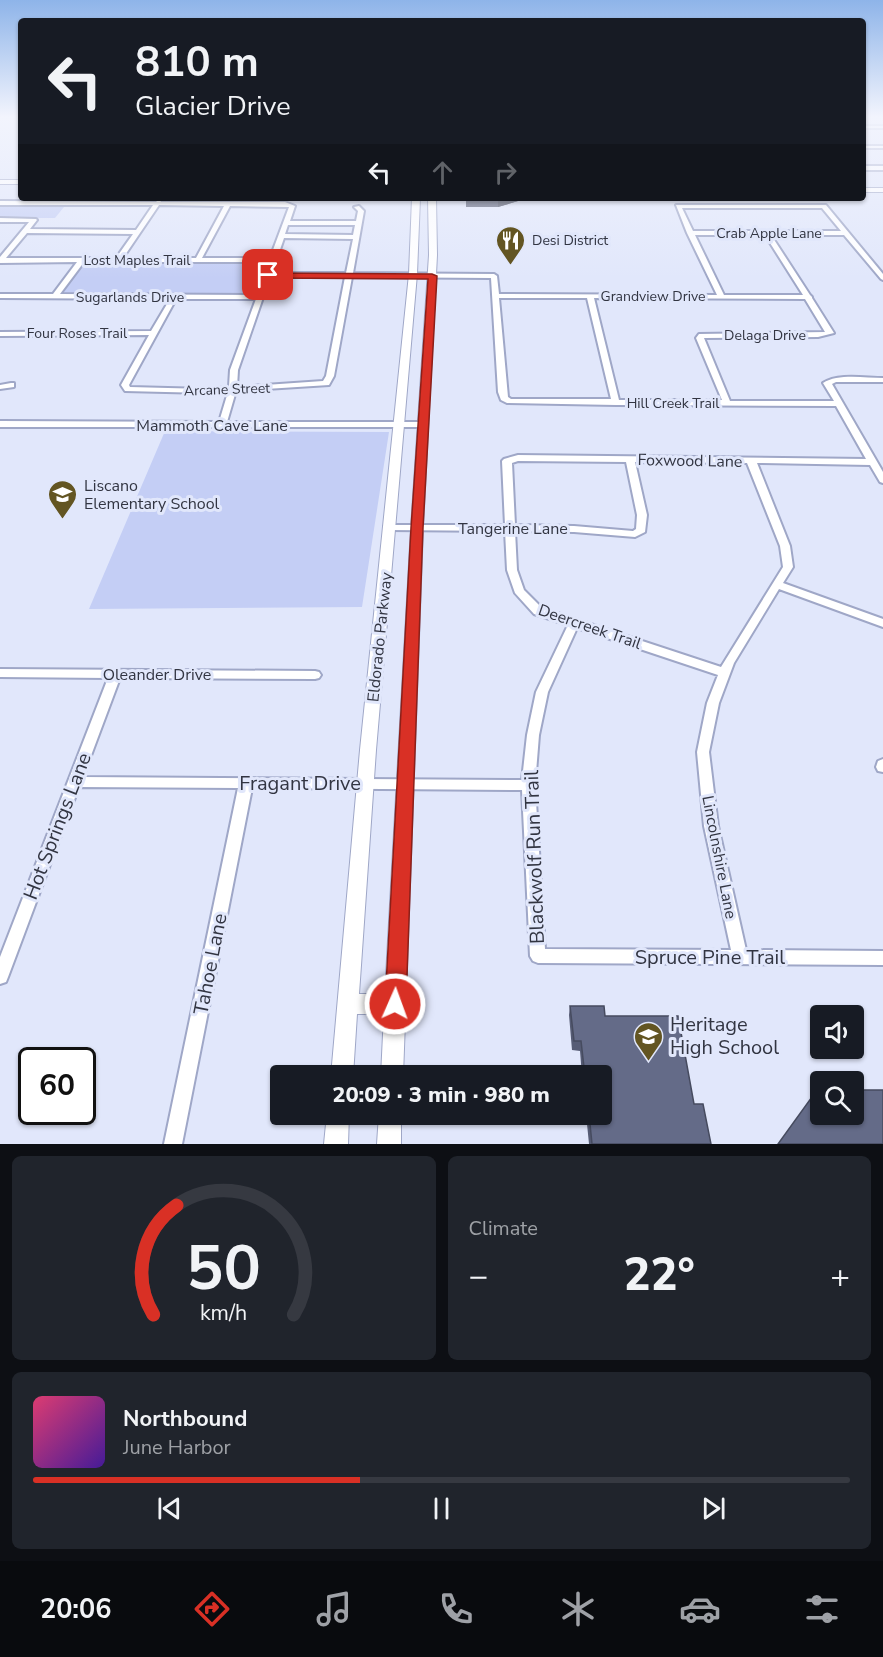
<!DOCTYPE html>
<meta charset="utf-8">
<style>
:root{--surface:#171b24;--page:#20242c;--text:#f1f3f6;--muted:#9ea1a6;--line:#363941;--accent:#d93025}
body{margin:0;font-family:"Nunito Sans",sans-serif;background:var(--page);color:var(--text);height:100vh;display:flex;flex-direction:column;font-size:22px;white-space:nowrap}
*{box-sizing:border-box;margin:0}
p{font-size:20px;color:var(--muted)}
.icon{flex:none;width:33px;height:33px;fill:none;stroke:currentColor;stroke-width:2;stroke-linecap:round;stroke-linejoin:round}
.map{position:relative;height:1144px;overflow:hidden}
.sheet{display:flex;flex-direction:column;gap:12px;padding:12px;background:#0d0f14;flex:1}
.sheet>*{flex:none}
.top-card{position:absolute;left:18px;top:18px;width:848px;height:183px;border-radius:6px;box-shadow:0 2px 4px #0004;background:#171b24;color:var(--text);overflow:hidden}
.buttons{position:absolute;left:810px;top:1005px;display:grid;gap:12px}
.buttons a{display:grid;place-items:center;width:54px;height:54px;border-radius:6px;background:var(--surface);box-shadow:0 2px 4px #0004;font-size:30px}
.speed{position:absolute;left:18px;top:1047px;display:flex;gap:12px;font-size:30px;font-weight:700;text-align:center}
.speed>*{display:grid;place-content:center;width:78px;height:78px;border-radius:50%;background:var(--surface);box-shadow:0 2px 4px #0004;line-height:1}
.speed .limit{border:3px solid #111;border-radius:9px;background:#fff;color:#111}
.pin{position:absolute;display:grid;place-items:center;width:51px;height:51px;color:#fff;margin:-26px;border-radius:12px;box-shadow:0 3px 9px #0006}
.me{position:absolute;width:66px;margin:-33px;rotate:2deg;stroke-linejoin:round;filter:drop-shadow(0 0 4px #0008)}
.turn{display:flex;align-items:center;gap:21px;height:126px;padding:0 18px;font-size:27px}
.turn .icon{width:78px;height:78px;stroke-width:2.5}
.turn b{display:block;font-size:42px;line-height:51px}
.lanes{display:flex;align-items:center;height:57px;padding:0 18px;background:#0003;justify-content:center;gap:30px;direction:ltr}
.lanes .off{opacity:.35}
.big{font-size:45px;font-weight:800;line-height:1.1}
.sheet .card{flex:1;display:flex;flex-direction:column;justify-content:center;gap:9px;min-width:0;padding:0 21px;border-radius:9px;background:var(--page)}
.sheet .dial{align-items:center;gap:0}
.dial svg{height:156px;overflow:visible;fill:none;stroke:var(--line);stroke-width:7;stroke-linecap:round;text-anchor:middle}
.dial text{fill:var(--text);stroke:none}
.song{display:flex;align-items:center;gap:18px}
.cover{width:72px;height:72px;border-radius:9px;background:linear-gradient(135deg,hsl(340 70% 55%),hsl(260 70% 35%))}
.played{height:6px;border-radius:3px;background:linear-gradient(90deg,var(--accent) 40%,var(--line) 40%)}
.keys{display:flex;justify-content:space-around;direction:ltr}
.heat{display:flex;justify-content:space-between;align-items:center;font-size:33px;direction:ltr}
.sheet .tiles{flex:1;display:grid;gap:12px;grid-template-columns:1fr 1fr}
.card:last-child{grid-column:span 2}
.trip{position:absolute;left:270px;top:1065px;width:342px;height:60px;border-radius:6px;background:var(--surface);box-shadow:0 2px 4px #0004;font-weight:800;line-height:60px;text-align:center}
.dock{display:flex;height:96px;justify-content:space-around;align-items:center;background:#090b0e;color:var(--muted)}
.dock .icon{width:42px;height:42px}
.dock .on{color:var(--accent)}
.dock b{font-size:27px;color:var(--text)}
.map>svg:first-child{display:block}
.green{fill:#c4cef5}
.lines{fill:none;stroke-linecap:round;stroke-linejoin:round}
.minor-casing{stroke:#9fa7c7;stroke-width:4}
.major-casing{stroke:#9fa7c7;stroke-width:2}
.minor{fill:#fff;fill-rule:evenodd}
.major{fill:#fff;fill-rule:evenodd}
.wall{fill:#565c75}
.shaded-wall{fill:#464b5f}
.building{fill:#646b88;stroke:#464b5f;stroke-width:1.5}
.route{fill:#d93025;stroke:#8d1f18;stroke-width:1.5}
.labels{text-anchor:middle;stroke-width:6;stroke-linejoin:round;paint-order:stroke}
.far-street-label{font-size:14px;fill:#323542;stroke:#e1e7fb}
.far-poi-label{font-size:14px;fill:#323542;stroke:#e1e7fb;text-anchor:start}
.street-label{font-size:16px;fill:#323542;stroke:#e1e7fb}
.poi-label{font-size:16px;fill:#323542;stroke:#e1e7fb;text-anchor:start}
.near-street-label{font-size:20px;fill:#323542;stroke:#e1e7fb}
.near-poi-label{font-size:20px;fill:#323542;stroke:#e1e7fb;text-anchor:start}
</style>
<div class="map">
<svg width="883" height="1144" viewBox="0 0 883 1144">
<rect width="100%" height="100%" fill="#e1e7fb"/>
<path class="green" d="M 0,205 L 62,205 L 64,207 L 55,218 L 0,218 Z
M 86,261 L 269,262 L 256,296 L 61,295 Z
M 165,431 L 389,432 L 362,607 L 89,609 Z"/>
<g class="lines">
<defs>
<path id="minor" d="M 862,126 L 883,126 L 883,128 L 862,128 Z
M 862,146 L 883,146 L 883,148 L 862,148 Z
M 862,166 L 883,166 L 883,170 L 862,170 Z
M 159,199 L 161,202 L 285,202 L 295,206 L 290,221 L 356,221 L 358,211 L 354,207 L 359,206 L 364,211 L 353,273 L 494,274 L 497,276 L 499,294 L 717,295 L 687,233 L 676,205 L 826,205 L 883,274 L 883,280 L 881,279 L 844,235 L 771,235 L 810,295 L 812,297 L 812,298 L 834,333 L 818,337 L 704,338 L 730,401 L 834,401 L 823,383 C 838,373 865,378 883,378 L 883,382 L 836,382 L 832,384 L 883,472 L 883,483 L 880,482 L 870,465 L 757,463 L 790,546 L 793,567 L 783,583 L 883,619 L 883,627 L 779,589 L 734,663 L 719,703 L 709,752 L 718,826 L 746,950 L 883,951 L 883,965 L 538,963 L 533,961 L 530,956 L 522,790 L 252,788 L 182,1144 L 164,1144 L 238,788 L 79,787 L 8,977 L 6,982 L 0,984 L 0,957 L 108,678 L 0,677 L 0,669 L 315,671 L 319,672 L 321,675 L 319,678 L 315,679 L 120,678 L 83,777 L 522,780 L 527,735 L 536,692 L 568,625 L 534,614 L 515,593 L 507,570 L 505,531 L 389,530 L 384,527 L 385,525 L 505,525 L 502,461 L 504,459 L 518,455 L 866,459 L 836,406 L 616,405 L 507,403 L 501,400 L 498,392 L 491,278 L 352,277 L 334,376 L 329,385 L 236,391 L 227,422 L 423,422 L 426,423 L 426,427 L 0,427 L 0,421 L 219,422 L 228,392 L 206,393 L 125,391 L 121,385 L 149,335 L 0,336 L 0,332 L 151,331 L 170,299 L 0,298 L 0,294 L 53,294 L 77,262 L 0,263 L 0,257 L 29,222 L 0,222 L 0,218 L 36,219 L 37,220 L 30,229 L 136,230 L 153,205 L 0,205 L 0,201 L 156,202 ZM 159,205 L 224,206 L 196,258 L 123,258 ZM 230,206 L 289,207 L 270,258 L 202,258 ZM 682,208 L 822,208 L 841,231 L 693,231 ZM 288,225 L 355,225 L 353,235 L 285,234 ZM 27,233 L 133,234 L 116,258 L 6,258 ZM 695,235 L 765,235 L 803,295 L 724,295 ZM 284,238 L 353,239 L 346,273 L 272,273 ZM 84,262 L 269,262 L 257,295 L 60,294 ZM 270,277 L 345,277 L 326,376 L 323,381 L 237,387 L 238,370 ZM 499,298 L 587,298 L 611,399 L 511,399 L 508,397 ZM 594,298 L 805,299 L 825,332 L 699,334 L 696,338 L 722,400 L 619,400 ZM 176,299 L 256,299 L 230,370 L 229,387 L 206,389 L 130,387 L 129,385 ZM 518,461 L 626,462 L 637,515 L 636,529 L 633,531 L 574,526 L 515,525 L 512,463 ZM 635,462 L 747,463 L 780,546 L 783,567 L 721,667 L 542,608 L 524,590 L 517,570 L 515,531 L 574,532 L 635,537 L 645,532 L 647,515 ZM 577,628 L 718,675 L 707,703 L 697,752 L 704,826 L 731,950 L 545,949 L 535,785 L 539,735 L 548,692 Z
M 11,383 L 14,383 L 14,387 L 0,389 L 0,385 Z
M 883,759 L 883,772 L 878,771 L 876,767 L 878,761 Z"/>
<path id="major" d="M 0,180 L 21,180 L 21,184 L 0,184 Z
M 862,188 L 883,188 L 883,192 L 862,192 Z
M 412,198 L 420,198 L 417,274 L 376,750 L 359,994 L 385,994 L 411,528 L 429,255 L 428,198 L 436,198 L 437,255 L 423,528 L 403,1076 L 381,1076 L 384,1014 L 357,1014 L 353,1076 L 331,1076 L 360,750 L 409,274 Z
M 327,1114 L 349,1114 L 348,1144 L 324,1144 Z
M 379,1114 L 401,1114 L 401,1144 L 377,1144 Z"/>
</defs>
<use href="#minor" class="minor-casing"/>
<use href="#major" class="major-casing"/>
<use href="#minor" class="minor"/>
<use href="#major" class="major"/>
</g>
<path class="wall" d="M 466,198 L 518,198 L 518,201 L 498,207 L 466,207 Z
M 570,1006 L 605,1016 L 694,1104 L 711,1144 L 589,1144 L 586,1114 L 602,1114 L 602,1076 L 582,1076 L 580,1051 L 572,1050 L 569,1015 Z"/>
<path class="shaded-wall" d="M 498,198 L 518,198 L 518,201 L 498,207 Z"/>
<path class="building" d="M 570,1006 L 604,1006 L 605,1016 L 678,1016 L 694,1104 L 703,1104 L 711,1144 L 592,1144 L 589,1114 L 602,1114 L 602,1076 L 585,1076 L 581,1041 L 574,1041 Z
M 817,1090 L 820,1090 L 820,1114 L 854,1114 L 854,1090 L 883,1090 L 883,1144 L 778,1144 Z"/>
<linearGradient id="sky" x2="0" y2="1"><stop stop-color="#8eb4e9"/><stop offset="0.42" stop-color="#f2f4fd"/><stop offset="1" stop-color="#f2f4fd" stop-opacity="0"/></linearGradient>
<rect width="883" height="278" fill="url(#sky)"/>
<path class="route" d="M 265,273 L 432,274 L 437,276 L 423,528 L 406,1004 L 403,1011 L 395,1014 L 388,1011 L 385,1004 L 411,528 L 428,279 L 268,278 L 265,277 Z"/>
<defs>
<symbol id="restaurant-pin" viewBox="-11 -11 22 30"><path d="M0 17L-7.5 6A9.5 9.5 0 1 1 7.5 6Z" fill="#635522" stroke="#e1e7fb"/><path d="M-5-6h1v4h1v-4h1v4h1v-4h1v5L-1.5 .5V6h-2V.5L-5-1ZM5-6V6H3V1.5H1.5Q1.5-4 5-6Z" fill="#fff"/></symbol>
<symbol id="school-pin" viewBox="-11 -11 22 30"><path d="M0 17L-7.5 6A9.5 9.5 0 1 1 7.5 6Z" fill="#635522" stroke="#e1e7fb"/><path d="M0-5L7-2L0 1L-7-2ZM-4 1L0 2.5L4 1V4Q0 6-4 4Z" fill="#fff"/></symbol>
</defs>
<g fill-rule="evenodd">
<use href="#restaurant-pin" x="494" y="224" width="33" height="45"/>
<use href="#school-pin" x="46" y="478" width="33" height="45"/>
<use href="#school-pin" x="632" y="1020" width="33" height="45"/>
</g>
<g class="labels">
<g class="far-street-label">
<text x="769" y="238">Crab Apple Lane</text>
<text x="137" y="265">Lost Maples Trail</text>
<text x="653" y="301">Grandview Drive</text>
<text x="130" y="302">Sugarlands Drive</text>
<text x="77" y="338">Four Roses Trail</text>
<text x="765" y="340">Delaga Drive</text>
<text transform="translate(227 389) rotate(-2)" y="5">Arcane Street</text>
<text x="673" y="408">Hill Creek Trail</text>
</g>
<g class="far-poi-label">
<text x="532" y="245">Desi District</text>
</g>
<g class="street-label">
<text x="212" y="431">Mammoth Cave Lane</text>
<text transform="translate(690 460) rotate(1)" y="6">Foxwood Lane</text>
<text x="513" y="534">Tangerine Lane</text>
<text transform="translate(590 626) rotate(19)" y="6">Deercreek Trail</text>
<text transform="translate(379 637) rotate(-84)" y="6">Eldorado Parkway</text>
<text x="157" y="680">Oleander Drive</text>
<text transform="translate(720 857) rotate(79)" y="6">Lincolnshire Lane</text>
</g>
<g class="poi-label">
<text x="84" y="491">Liscano<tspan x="84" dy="18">Elementary School</tspan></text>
</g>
<g class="near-street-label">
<text x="300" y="790">Fragant Drive</text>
<text transform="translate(57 826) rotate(-69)" y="7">Hot Springs Lane</text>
<text transform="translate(534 857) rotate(-92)" y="7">Blackwolf Run Trail</text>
<text x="710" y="964">Spruce Pine Trail</text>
<text transform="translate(210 964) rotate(-79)" y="7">Tahoe Lane</text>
</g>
<g class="near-poi-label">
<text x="670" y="1031">Heritage<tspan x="670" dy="23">High School</tspan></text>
</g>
</g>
</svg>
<div class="buttons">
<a><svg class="icon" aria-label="sound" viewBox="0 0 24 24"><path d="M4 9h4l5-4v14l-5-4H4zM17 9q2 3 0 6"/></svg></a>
<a><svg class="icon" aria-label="search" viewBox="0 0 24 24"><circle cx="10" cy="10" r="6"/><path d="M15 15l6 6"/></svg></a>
</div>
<div class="speed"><div class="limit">60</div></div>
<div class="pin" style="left:268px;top:275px;background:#d93025"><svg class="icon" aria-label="arrive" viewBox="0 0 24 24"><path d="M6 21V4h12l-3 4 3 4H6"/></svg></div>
<svg class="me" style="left:395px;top:1004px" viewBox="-20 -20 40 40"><circle r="17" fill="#d93025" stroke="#fff" stroke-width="3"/><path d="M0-11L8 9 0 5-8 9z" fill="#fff"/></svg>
<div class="trip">20:09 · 3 min · 980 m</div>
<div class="top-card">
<div class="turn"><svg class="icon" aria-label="left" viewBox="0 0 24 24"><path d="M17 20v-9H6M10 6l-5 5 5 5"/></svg><div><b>810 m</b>Glacier Drive</div></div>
<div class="lanes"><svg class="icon" aria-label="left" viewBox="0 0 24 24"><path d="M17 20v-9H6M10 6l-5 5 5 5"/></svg><svg class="icon off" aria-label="ahead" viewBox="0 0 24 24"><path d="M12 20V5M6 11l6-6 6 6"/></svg><svg class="icon off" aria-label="right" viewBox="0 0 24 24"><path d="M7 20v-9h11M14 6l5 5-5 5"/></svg></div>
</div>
</div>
<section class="sheet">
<div class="tiles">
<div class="card dial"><svg viewBox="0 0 100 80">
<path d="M14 69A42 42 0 1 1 86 69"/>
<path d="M14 69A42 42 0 0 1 26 13" stroke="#d93025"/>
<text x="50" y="56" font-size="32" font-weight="700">50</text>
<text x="50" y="72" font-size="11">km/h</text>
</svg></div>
<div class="card"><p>Climate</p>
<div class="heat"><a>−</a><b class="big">22°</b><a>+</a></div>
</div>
<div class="card">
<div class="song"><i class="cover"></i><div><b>Northbound</b><p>June Harbor</p></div></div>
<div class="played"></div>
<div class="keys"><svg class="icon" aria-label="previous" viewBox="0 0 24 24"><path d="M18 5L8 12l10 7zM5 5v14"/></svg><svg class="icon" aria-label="pause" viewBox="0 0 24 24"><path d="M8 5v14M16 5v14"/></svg><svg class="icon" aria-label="next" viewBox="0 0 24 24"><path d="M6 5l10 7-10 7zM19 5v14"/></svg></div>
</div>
</div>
</section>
<nav class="dock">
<b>20:06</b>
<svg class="icon on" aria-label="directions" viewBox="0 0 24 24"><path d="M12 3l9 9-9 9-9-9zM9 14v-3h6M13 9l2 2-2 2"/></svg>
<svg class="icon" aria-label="music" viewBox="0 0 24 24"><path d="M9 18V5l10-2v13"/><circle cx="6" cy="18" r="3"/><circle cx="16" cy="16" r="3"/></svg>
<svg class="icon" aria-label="phone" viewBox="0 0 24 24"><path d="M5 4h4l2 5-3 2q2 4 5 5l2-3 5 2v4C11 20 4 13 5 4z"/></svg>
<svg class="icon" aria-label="climate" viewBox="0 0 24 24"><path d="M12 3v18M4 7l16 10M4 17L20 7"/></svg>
<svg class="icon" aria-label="car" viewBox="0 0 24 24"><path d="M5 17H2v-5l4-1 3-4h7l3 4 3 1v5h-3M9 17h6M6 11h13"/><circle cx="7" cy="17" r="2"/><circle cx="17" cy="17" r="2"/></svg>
<svg class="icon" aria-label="filters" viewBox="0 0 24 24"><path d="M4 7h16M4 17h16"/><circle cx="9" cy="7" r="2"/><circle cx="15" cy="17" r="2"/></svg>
</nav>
